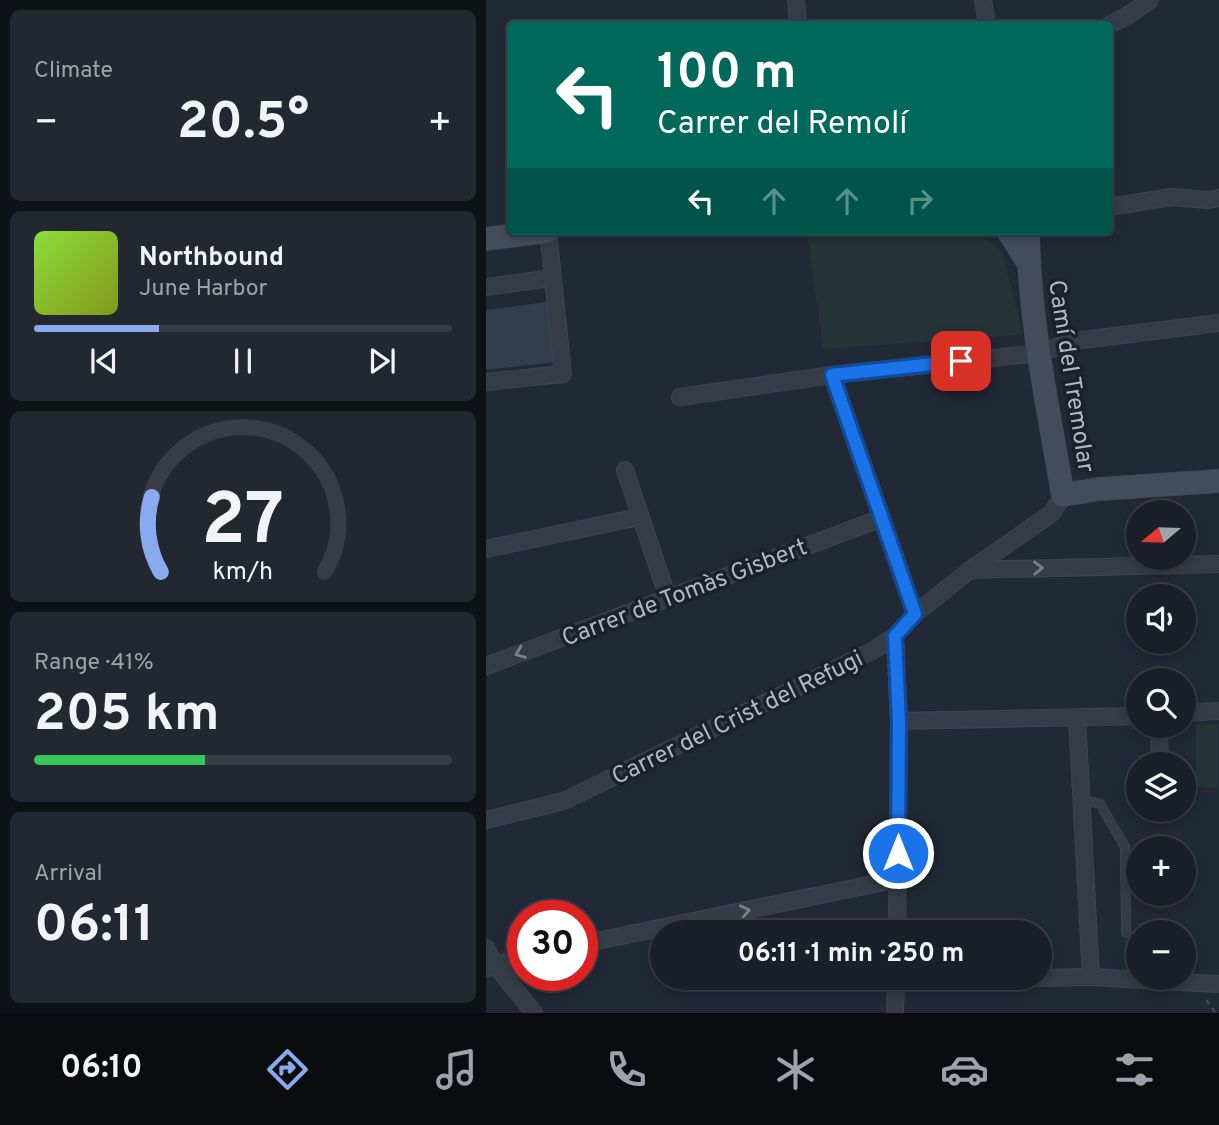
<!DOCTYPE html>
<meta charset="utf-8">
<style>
:root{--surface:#1a1f28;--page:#232730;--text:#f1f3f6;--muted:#9fa2a8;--line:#383d45;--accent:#89aaef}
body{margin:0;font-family:Overpass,sans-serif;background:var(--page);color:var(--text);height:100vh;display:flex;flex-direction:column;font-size:26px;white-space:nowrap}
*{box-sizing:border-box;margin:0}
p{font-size:23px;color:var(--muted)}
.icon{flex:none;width:38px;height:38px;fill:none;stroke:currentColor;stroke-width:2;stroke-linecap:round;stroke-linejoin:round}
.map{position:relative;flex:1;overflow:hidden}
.sheet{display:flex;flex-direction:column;gap:10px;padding:10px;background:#0e1116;width:486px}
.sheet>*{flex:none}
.banner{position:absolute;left:21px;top:21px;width:606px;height:214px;border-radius:7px;box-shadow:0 4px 10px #0003,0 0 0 2px var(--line);background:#00695c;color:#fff;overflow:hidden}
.needle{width:46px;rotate:251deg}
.buttons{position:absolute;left:640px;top:500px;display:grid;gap:14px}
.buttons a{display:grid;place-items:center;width:70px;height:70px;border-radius:50%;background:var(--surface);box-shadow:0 4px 10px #0003,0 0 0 2px var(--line);font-size:35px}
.speed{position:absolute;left:21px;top:900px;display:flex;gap:14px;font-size:35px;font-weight:700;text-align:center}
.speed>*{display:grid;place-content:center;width:91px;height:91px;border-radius:50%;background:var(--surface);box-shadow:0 4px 10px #0003,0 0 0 2px var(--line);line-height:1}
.speed .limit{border:10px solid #d22;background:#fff;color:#111}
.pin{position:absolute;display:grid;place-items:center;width:60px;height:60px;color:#fff;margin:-30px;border-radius:14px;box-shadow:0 4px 10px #0006}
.me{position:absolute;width:77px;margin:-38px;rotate:0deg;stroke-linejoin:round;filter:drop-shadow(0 0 5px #0008)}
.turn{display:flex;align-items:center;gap:24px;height:147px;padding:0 35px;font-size:32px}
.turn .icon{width:91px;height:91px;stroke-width:2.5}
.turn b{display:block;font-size:49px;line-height:60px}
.lanes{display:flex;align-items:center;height:66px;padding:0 35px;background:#0003;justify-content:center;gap:35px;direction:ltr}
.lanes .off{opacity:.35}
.big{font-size:52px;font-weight:700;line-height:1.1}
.sheet .card{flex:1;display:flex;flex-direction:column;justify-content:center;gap:10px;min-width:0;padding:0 24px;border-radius:10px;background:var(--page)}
.sheet .dial{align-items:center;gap:0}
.dial svg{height:182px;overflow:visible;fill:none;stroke:var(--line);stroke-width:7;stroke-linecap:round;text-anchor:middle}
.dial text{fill:var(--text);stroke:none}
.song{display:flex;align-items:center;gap:21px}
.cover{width:84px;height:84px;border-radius:10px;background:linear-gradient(135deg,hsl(90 70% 55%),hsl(70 70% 35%))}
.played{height:7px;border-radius:4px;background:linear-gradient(90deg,var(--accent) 30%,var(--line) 30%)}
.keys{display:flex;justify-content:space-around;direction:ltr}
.heat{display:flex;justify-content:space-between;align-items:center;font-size:38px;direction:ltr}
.charge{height:10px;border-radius:5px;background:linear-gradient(90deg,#34c759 41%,var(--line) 0)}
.trip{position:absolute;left:164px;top:920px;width:402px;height:70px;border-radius:35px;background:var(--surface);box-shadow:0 4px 10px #0003,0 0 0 2px var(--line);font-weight:700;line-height:70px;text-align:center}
.tab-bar{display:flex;height:112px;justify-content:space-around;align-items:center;background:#0a0c10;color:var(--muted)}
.tab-bar .icon{width:49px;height:49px}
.tab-bar .on{color:var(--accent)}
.tab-bar b{font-size:32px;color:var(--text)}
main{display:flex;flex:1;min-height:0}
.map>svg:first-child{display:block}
.green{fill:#243437}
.building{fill:#343d4d}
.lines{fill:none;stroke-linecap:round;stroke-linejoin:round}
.lane-casing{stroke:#3f4550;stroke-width:10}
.street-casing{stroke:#3f4550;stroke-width:18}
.secondary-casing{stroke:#3f4550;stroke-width:24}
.path{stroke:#3c4d50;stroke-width:2.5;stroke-dasharray:5 5;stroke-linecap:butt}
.lane{stroke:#353c47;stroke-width:8}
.street{stroke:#353c47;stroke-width:16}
.secondary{stroke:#444b5a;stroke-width:23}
.oneway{stroke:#797f8b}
.route-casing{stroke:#114b97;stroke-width:18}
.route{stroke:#1a73e8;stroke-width:12}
.labels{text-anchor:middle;stroke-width:7;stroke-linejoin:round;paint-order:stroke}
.street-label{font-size:24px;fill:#b0b6c3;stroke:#1b212c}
</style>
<main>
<section class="sheet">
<div class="card"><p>Climate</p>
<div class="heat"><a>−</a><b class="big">20.5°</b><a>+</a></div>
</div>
<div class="card">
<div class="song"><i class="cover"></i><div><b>Northbound</b><p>June Harbor</p></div></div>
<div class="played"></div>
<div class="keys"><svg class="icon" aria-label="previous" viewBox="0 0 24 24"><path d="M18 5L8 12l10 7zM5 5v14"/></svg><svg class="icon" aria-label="pause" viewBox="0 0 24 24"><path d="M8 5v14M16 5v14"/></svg><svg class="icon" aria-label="next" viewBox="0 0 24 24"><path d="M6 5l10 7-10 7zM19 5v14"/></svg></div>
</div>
<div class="card dial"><svg viewBox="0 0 100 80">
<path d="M14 69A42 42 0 1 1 86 69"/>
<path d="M14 69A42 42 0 0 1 10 36" stroke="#89aaef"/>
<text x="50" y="56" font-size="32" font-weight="700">27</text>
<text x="50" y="72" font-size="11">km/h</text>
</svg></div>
<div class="card"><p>Range · 41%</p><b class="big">205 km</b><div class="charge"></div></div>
<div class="card"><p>Arrival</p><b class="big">06:11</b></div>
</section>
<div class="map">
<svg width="733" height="1013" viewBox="0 0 733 1013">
<rect width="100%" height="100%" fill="#222936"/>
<path class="green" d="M 321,231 L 491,231 L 516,251 L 537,335 L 337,349 Z
M 732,724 L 732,787 L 710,787 L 710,725 Z"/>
<path class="building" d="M 62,302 L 70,362 L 0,370 L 0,310 Z"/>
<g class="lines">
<defs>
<path id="lane" d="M 595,799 L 614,804 L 639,847 L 640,933"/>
<path id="street" d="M 310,0 L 312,24
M 497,0 L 501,24
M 623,25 L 641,16 L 664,0
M 623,207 L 686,197 L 722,200 L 733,198
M 0,287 L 66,278
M 346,375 L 429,614
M 0,382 L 77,374 L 62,231
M 194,397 L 346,375 L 553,353 L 588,341 L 733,323
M 139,470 L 182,598
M 0,549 L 153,517
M 484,570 L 733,564
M 409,636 L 413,721 L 411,933
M 0,666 L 396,518
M 698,713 L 733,711
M 591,718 L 605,977
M 413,721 L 653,716
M 673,726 L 674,765
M 0,820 L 78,801 L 388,650 L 409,636 L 429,614 L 484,570 L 566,513 L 577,495
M 96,944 L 412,879
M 0,948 L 10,966 L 48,1013
M 2,968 L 37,957
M 555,978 L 605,977 L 731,984
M 409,1013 L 410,978"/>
<path id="secondary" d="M 522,231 L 543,264
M 542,231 C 543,320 562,408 577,495 L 613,489 L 733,481
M 0,239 L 61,231"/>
</defs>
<use href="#lane" class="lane-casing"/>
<use href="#street" class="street-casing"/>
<use href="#secondary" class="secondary-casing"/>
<path class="path" d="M 720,1000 L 729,1012 L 733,1013"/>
<use href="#lane" class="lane"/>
<use href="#street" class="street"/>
<use href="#secondary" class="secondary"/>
</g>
<defs><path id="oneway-chevron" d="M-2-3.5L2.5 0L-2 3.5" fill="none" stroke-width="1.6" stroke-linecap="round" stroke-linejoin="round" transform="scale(1.75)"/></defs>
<g class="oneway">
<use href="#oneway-chevron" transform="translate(552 568) rotate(-1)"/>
<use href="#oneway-chevron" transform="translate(34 653) rotate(159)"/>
<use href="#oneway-chevron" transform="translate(259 911) rotate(-12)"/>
</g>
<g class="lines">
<defs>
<path id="route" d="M 412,853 L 413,722 L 409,636 L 429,614 L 346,375 L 475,361"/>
</defs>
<use href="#route" class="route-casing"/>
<use href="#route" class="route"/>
</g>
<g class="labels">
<g class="street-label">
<text transform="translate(586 376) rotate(81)" y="8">Camí del Tremolar</text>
<text transform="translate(198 592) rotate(-21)" y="8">Carrer de Tomàs Gisbert</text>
<text transform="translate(251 717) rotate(-26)" y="8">Carrer del Crist del Refugi</text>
</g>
</g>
</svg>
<div class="buttons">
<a><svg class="needle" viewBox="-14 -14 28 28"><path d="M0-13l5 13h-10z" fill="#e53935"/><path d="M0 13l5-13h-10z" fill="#9fa2a8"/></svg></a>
<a><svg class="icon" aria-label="sound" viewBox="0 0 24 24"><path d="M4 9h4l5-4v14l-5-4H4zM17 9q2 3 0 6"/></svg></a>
<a><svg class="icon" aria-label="search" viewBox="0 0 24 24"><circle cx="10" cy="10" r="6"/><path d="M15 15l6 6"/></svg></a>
<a><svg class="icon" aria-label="layers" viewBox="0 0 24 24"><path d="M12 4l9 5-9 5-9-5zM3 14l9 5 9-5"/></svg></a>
<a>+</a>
<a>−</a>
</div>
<div class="speed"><div class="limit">30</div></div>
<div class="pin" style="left:475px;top:361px;background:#d93025"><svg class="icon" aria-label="arrive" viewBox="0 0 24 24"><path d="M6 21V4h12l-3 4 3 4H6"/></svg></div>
<svg class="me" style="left:412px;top:853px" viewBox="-20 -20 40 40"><circle r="17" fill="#1a73e8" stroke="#fff" stroke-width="3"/><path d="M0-11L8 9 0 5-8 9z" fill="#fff"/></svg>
<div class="trip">06:11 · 1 min · 250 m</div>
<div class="banner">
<div class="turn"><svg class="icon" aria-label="left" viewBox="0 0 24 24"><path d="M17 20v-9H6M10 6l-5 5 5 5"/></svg><div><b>100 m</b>Carrer del Remolí</div></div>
<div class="lanes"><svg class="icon" aria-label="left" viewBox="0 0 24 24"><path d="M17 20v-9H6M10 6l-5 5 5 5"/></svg><svg class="icon off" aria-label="ahead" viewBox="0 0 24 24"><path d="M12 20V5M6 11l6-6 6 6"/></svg><svg class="icon off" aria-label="ahead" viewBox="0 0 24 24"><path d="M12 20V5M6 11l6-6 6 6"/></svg><svg class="icon off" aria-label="right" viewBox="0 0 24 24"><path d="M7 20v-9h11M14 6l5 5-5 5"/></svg></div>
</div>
</div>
</main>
<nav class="tab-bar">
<b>06:10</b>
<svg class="icon on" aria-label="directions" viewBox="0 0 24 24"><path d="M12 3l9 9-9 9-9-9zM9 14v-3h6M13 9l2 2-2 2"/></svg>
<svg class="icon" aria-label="music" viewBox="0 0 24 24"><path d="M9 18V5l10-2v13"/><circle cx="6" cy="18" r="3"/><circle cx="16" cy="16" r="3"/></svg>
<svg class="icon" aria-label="phone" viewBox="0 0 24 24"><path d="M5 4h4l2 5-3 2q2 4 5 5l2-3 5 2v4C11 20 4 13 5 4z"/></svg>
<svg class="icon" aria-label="climate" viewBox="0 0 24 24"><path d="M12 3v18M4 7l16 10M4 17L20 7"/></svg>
<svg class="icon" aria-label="car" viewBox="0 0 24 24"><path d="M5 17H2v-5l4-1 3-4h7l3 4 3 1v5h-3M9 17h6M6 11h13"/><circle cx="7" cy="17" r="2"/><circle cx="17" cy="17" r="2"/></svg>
<svg class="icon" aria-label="filters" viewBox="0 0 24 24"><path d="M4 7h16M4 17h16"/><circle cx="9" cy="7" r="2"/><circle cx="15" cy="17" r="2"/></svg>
</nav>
